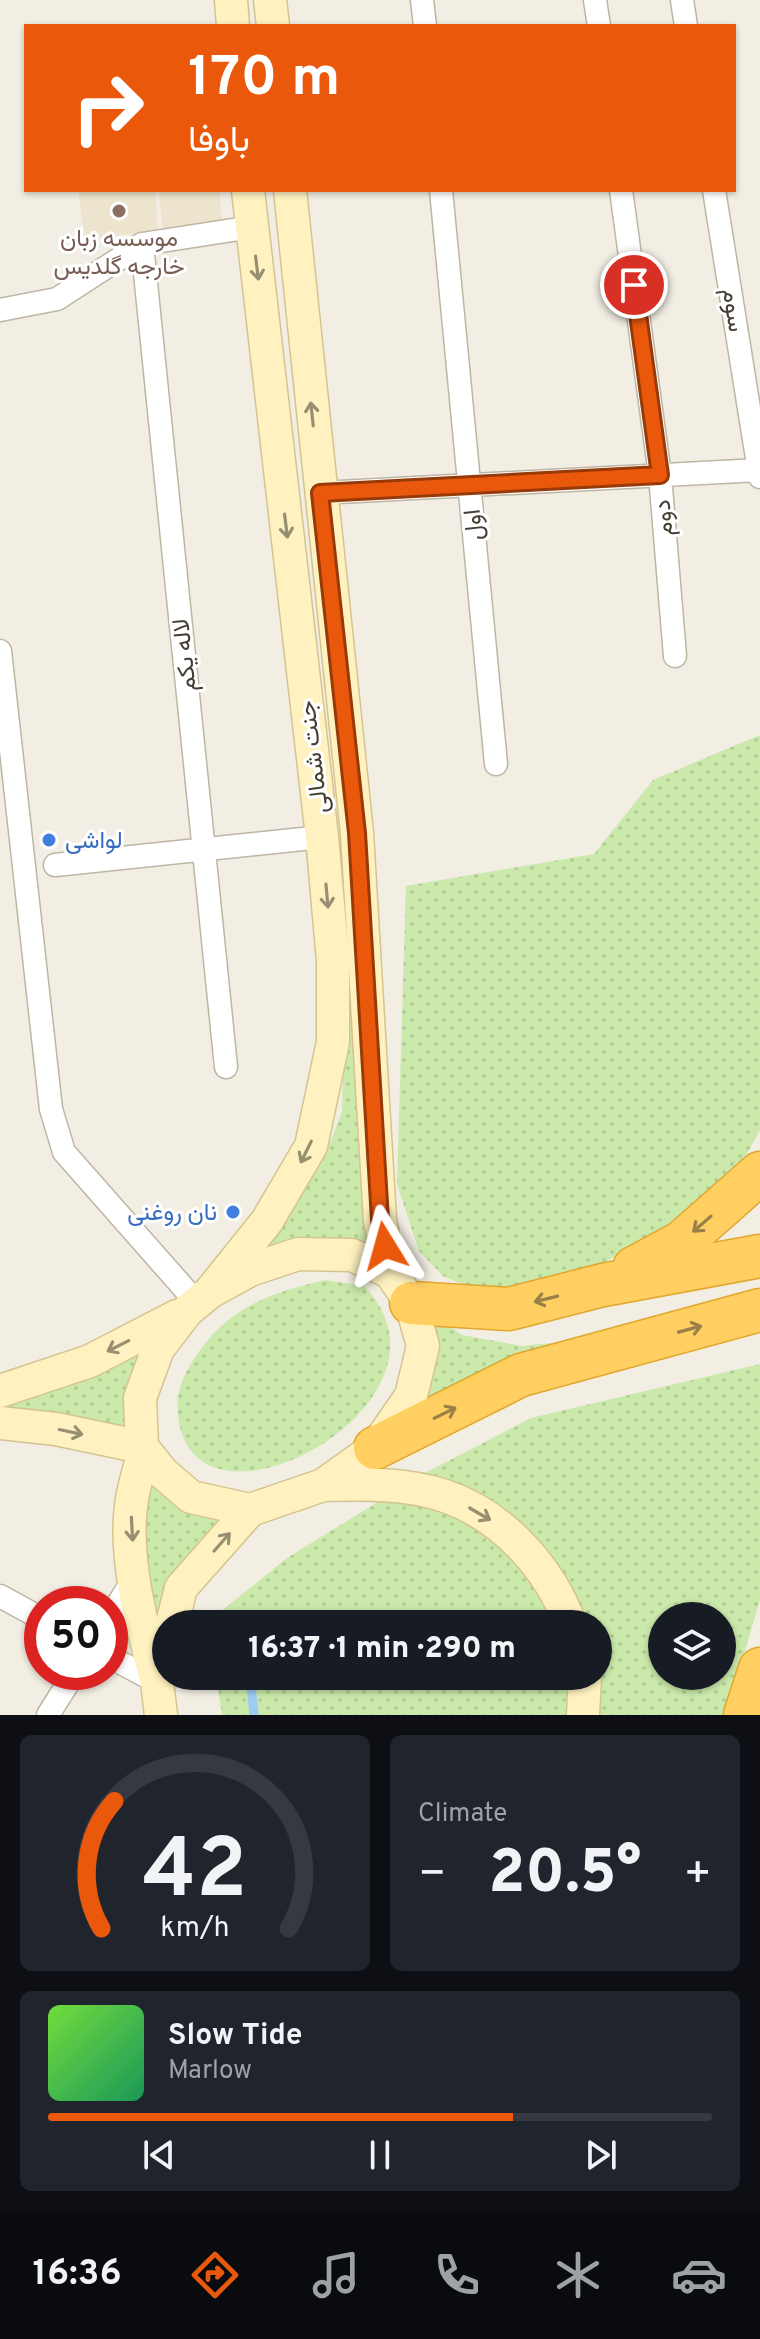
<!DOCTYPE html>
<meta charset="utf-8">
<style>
:root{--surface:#171b24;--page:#20242c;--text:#f1f3f6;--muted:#9ea1a6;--line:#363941;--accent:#ea580c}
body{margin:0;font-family:Overpass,Vazirmatn,sans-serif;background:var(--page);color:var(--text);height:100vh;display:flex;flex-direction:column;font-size:30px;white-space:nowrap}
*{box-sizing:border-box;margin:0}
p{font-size:26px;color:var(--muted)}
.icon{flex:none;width:44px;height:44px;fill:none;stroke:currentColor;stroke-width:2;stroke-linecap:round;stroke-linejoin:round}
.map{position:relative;height:1715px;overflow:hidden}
.drawer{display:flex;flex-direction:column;gap:20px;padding:20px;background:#0d0f14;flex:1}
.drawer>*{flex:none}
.top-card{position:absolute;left:24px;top:24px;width:712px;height:168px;border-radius:0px;box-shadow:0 2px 6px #0004;background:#ea580c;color:#fff;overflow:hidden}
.tools{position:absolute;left:648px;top:1602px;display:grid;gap:16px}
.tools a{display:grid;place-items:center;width:88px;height:88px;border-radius:50%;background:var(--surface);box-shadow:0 2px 6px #0004;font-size:40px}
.speed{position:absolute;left:24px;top:1586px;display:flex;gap:16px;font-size:40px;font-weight:700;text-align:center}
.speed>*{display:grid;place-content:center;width:104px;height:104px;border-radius:50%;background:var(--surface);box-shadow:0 2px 6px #0004;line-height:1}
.speed .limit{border:12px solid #d22;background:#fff;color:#111}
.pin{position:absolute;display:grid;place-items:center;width:68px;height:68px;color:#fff;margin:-34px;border:4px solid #fff;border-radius:50%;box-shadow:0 2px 8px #0007}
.me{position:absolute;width:88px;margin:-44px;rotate:352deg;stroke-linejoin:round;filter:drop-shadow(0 0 6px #0008)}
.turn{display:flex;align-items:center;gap:28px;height:168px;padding:0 32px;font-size:36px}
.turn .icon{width:104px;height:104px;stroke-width:2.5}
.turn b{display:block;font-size:56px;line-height:68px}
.big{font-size:60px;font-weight:800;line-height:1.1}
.drawer .widget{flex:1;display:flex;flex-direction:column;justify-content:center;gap:12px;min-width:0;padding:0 28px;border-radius:12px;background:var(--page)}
.drawer .dial{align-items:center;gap:0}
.dial svg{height:208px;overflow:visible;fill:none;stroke:var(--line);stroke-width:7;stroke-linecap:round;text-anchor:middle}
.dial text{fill:var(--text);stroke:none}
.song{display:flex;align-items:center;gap:24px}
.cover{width:96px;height:96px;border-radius:12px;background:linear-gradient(135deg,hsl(100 70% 55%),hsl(150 70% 35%))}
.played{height:8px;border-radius:4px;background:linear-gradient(90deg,var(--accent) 70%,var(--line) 70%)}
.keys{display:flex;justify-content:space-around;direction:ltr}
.heat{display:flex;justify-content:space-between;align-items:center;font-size:44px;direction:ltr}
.drawer .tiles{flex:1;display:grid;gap:20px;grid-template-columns:1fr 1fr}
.widget:last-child{grid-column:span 2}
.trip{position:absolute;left:152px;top:1610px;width:460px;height:80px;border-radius:40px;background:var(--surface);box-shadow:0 2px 6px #0004;font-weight:800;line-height:80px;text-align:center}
.dock{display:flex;height:128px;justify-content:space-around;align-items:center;background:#090b0e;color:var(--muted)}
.dock .icon{width:56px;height:56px}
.dock .active{color:var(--accent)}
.dock b{font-size:36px;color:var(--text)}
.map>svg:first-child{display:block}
.education{fill:#ece4cc}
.grass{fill:url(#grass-dots);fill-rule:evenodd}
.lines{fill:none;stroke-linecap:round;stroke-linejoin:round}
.stream{stroke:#9cccf2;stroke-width:9}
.street-casing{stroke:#beb6a5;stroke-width:25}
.secondary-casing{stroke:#d4c491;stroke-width:35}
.highway-casing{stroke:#e2a62d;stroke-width:45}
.street{stroke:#fff;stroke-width:22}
.secondary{stroke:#fff2c0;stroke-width:32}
.highway{stroke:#ffd061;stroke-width:42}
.oneway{stroke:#988f72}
.oneway2{stroke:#988048}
.route-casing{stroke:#983908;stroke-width:20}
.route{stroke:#ea580c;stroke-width:14}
.education-dot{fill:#8d6e63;stroke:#fff;stroke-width:3}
.shop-dot{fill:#3f7fe0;stroke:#fff;stroke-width:3}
.labels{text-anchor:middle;stroke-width:6;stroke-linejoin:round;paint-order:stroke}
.education-label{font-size:24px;fill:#785e54;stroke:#fff}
.street-label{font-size:24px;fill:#443e33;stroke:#fff}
.shop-label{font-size:24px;fill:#366cbe;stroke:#fff;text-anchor:start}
</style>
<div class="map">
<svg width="760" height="1715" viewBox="0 0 760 1715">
<defs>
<pattern id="grass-dots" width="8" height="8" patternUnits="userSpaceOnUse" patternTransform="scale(2)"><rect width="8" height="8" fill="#cae9aa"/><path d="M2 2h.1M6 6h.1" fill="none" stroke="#afc993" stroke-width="1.8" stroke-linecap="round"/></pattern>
</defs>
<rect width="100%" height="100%" fill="#f2eee3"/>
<path class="education" d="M 78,190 L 155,190 L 158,231 L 85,239 Z
M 159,190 L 219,190 L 222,219 L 215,229 L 163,236 Z"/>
<path class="grass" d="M 760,735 L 760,1130 L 737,1172 L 693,1216 L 570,1280 L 503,1294 L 478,1291 L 443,1276 L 419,1251 L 397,1184 L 406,886 L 594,854 L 653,780 Z
M 347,907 L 361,1003 L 362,1213 L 375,1254 L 247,1259 L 282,1221 L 325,1156 L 342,1112 Z
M 325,1280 L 364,1286 C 473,1398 208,1547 180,1427 C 175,1403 177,1386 191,1364 C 224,1309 266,1294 325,1280 Z
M 421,1308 L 462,1335 L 522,1346 L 582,1340 L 406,1422 Z
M 151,1341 L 132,1438 L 0,1413 L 0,1402 Z
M 760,1364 L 760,1600 L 726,1715 L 222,1715 L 216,1676 L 598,1676 L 598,1624 L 209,1624 L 209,1621 L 287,1558 L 423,1474 L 531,1418 ZM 662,1616 L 722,1616 L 722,1676 L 662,1676 Z
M 151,1469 L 231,1516 L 157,1644 L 137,1505 Z"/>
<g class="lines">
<path class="stream" d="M 250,1676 L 254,1715"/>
<defs>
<path id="street" d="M 422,0 L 425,26
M 595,0 L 599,26
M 682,0 L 686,26
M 441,190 L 496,764
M 621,190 L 660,475 L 675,656
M 714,190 L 760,477
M 142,244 L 226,1067
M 0,310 L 57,299 L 142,244 L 252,227
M 320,493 L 759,470
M 0,651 L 51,1109 L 64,1152 L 197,1303
M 55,865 L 322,837
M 0,1596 L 42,1619
M 110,1617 L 134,1578
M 110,1657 L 157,1682
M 48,1715 L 75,1672"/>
<path id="secondary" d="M 231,0 L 233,26
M 270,0 L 273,26
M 290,190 L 357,833 L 380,1220 L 390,1272
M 298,1254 L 352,1255 L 390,1272 L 411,1303 L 423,1346 L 411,1396 L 375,1448 L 323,1485 L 250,1510 L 191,1497 L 163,1473 L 142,1447 L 140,1398 L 158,1349 L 187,1311 L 210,1292 L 250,1270 Z
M 210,1292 L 267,1221 L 311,1146 L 333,1042 L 333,961 L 322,837 L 248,190
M 0,1391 L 90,1361 L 177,1316
M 0,1423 L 56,1429 L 142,1447
M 144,1452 C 139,1470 133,1488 131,1506 C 124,1561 143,1630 157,1682 L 166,1648
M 323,1485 C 363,1484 407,1483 445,1496 C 503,1516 550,1568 570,1624
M 172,1624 L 181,1588 L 250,1510
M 157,1682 L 161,1715
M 583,1715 L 585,1676"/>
<path id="highway" d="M 634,1268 L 682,1242 L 760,1173
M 411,1303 L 509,1309 L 603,1285 L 760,1256
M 375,1448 L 521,1375 L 760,1310
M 745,1715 L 760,1669"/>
</defs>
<use href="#street" class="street-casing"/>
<use href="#secondary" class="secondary-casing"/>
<use href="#highway" class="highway-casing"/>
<use href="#street" class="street"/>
<use href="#secondary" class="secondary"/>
<use href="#highway" class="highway"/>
</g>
<defs><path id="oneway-shaft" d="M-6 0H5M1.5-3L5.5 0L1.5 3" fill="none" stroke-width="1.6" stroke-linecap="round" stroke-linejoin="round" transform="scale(2)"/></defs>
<g class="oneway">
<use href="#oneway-shaft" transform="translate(257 268) rotate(83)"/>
<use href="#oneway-shaft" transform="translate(312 414) rotate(-96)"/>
<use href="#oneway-shaft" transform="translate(286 526) rotate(83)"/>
<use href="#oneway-shaft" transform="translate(327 896) rotate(85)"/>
<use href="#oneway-shaft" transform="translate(306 1152) rotate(116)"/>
<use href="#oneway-shaft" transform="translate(118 1346) rotate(153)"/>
<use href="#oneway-shaft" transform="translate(71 1432) rotate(12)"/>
<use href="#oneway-shaft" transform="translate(480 1514) rotate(30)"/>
<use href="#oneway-shaft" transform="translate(132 1529) rotate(87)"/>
<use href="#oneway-shaft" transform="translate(222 1542) rotate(-49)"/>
</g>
<g class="oneway2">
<use href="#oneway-shaft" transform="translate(702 1224) rotate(139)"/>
<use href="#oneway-shaft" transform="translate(546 1299) rotate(166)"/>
<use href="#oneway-shaft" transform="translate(690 1329) rotate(-15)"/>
<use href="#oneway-shaft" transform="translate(445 1413) rotate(-26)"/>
</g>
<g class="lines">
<defs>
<path id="route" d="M 385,1246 L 380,1220 L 357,833 L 320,493 L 660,475 L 634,285"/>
</defs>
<use href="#route" class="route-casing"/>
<use href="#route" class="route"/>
</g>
<circle class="education-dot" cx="119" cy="211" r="8"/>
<g class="shop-dot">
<circle cx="49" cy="840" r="8"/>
<circle cx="233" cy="1212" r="8"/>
</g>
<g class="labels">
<g class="education-label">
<text x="119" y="246">موسسه زبان<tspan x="119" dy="28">خارجه گلدیس</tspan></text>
</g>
<g class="street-label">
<text transform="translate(734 310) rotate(81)" y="8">سوم</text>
<text transform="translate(663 518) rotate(-95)" y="8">دوم</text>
<text transform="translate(473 525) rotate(-96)" y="8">اول</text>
<text transform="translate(184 655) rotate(-96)" y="8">لاله یکم</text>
<text transform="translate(313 757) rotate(-97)" y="8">جنت شمالی</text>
</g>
<g class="shop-label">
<text x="65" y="848">لواشی</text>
<text x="217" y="1220" text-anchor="end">نان روغنی</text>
</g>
</g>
</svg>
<div class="tools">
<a><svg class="icon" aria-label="layers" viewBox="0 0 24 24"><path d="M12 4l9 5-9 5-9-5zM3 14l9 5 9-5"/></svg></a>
</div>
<div class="speed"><div class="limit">50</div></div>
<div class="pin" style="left:634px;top:285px;background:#d93025"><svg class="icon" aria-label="arrive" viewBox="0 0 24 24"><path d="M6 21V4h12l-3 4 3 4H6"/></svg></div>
<svg class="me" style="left:385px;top:1246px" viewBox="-20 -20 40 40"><path d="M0-17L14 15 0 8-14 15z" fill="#ea580c" stroke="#fff" stroke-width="4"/></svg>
<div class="trip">16:37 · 1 min · 290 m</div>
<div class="top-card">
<div class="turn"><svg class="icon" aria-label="right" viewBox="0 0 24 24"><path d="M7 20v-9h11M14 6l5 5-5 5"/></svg><div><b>170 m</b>باوفا</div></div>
</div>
</div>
<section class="drawer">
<div class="tiles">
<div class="widget dial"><svg viewBox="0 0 100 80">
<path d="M14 69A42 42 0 1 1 86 69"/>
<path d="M14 69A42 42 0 0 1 19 20" stroke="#ea580c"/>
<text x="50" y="56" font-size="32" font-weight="700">42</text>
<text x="50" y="72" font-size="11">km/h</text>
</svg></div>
<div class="widget"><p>Climate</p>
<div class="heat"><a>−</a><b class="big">20.5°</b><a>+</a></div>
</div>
<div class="widget">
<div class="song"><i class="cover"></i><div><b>Slow Tide</b><p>Marlow</p></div></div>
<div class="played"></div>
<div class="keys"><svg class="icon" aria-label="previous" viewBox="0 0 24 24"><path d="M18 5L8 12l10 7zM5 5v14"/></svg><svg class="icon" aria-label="pause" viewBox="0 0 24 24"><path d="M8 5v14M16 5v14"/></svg><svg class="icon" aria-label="next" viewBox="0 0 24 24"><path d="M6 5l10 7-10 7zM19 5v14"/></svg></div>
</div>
</div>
</section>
<nav class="dock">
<b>16:36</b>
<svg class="icon active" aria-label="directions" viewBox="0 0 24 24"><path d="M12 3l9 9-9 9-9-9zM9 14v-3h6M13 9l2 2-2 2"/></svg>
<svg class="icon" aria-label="music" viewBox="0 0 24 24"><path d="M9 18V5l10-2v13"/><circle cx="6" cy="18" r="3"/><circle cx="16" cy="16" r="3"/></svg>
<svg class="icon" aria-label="phone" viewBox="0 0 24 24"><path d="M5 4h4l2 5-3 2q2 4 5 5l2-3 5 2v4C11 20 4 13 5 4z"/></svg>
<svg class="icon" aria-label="climate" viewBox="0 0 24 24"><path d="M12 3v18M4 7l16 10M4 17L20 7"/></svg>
<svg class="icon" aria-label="car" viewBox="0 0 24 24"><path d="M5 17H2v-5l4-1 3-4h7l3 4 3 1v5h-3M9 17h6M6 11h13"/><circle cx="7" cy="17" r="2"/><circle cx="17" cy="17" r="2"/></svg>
</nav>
